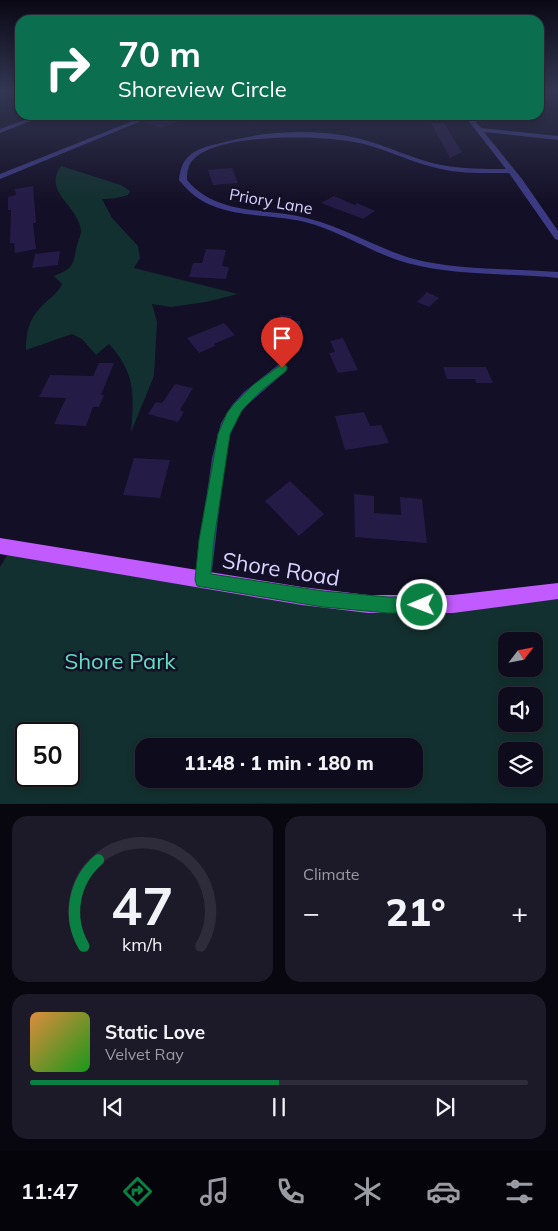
<!DOCTYPE html>
<meta charset="utf-8">
<style>
:root{--surface:#0e0b1c;--page:#1c1929;--text:#f1f3f6;--muted:#9b9ba3;--line:#2e2b3b;--accent:#0b8043}
body{margin:0;font-family:Mulish,sans-serif;background:var(--page);color:var(--text);height:100vh;display:flex;flex-direction:column;font-size:19px;white-space:nowrap}
*{box-sizing:border-box;margin:0}
p{font-size:16px;color:var(--muted)}
.icon{flex:none;width:28px;height:28px;fill:none;stroke:currentColor;stroke-width:2;stroke-linecap:round;stroke-linejoin:round}
.map{position:relative;height:804px;overflow:hidden}
.drawer{display:flex;flex-direction:column;gap:12px;padding:12px;background:#08060f;flex:1}
.drawer>*{flex:none}
.top-card{position:absolute;left:15px;top:15px;width:529px;height:105px;border-radius:15px;box-shadow:0 2px 8px #0003,0 0 0 1px var(--line);background:#0b6e4f;color:#fff;overflow:hidden}
.needle{width:32px;rotate:58deg}
.buttons{position:absolute;left:498px;top:632px;display:grid;gap:10px}
.buttons a{display:grid;place-items:center;width:45px;height:45px;border-radius:10px;background:var(--surface);box-shadow:0 2px 8px #0003,0 0 0 1px var(--line);font-size:25px}
.speed{position:absolute;left:15px;top:722px;display:flex;gap:10px;font-size:25px;font-weight:700;text-align:center}
.speed>*{display:grid;place-content:center;width:65px;height:65px;border-radius:50%;background:var(--surface);box-shadow:0 2px 8px #0003,0 0 0 1px var(--line);line-height:1}
.speed .limit{border:2px solid #111;border-radius:8px;background:#fff;color:#111}
.pin{position:absolute;display:grid;place-items:center;width:42px;height:42px;color:#fff;margin:-51px -21px;border-radius:50% 50% 50% 0;rotate:-45deg;box-shadow:0 0 5px #0007}
.pin .icon{rotate:45deg}
.me{position:absolute;width:55px;margin:-28px;rotate:269deg;stroke-linejoin:round;filter:drop-shadow(0 0 4px #0008)}
.turn{display:flex;align-items:center;gap:18px;height:105px;padding:0 20px;font-size:22px}
.turn .icon{width:65px;height:65px;stroke-width:2.5}
.turn b{display:block;font-size:35px;line-height:42px}
.big{font-size:38px;font-weight:800;line-height:1.1}
.drawer .tile{flex:1;display:flex;flex-direction:column;justify-content:center;gap:8px;min-width:0;padding:0 18px;border-radius:15px;background:var(--page)}
.drawer .dial{align-items:center;gap:0}
.dial svg{height:130px;overflow:visible;fill:none;stroke:var(--line);stroke-width:7;stroke-linecap:round;text-anchor:middle}
.dial text{fill:var(--text);stroke:none}
.song{display:flex;align-items:center;gap:15px}
.cover{width:60px;height:60px;border-radius:8px;background:linear-gradient(135deg,hsl(30 70% 55%),hsl(120 70% 35%))}
.played{height:5px;border-radius:2px;background:linear-gradient(90deg,var(--accent) 50%,var(--line) 50%)}
.keys{display:flex;justify-content:space-around;direction:ltr}
.heat{display:flex;justify-content:space-between;align-items:center;font-size:28px;direction:ltr}
.drawer .tiles{flex:1;display:grid;gap:12px;grid-template-columns:1fr 1fr}
.tile:last-child{grid-column:span 2}
.trip{position:absolute;left:135px;top:738px;width:288px;height:50px;border-radius:15px;background:var(--surface);box-shadow:0 2px 8px #0003,0 0 0 1px var(--line);font-weight:800;line-height:50px;text-align:center}
.menu{display:flex;height:80px;justify-content:space-around;align-items:center;background:#06040b;color:var(--muted)}
.menu .icon{width:35px;height:35px}
.menu .selected{color:var(--accent)}
.menu b{font-size:22px;color:var(--text)}
.map>svg:first-child{display:block}
.green{fill:#12302f;fill-rule:evenodd}
.building{fill:#241b47}
.lines{fill:none;stroke-linecap:round;stroke-linejoin:round}
.minor{fill:#3d3a85;fill-rule:evenodd}
.major{fill:#c25bff;fill-rule:evenodd}
.route{fill:#0b8043;stroke:#07532c}
.labels{text-anchor:middle;stroke-width:5;stroke-linejoin:round;paint-order:stroke}
.far-street-label{font-size:16px;fill:#d9d4ff;stroke:#130f26}
.near-street-label{font-size:22px;fill:#d9d4ff;stroke:#130f26}
.near-park-label{font-size:22px;fill:#5fe0c0;stroke:#130f26}
</style>
<div class="map">
<svg width="558" height="804" viewBox="0 0 558 804">
<rect width="100%" height="100%" fill="#130f26"/>
<path class="green" d="M 61,166 L 121,185 L 130,191 L 128,195 C 118,198 111,199 102,199 L 112,218 L 138,246 L 140,258 L 134,268 L 238,294 L 206,302 L 171,307 L 152,304 L 157,322 L 154,376 L 131,432 C 134,395 136,374 109,344 L 96,355 L 82,339 L 72,334 L 26,350 C 26,331 29,318 44,304 C 51,297 58,293 62,284 L 54,276 C 71,269 73,267 76,249 C 77,244 81,235 81,231 C 79,206 42,192 61,166 Z
M 9,552 L 322,604 L 558,593 L 558,803 L 0,804 L 0,567 ZM 506,641 L 534,641 L 534,669 L 506,669 ZM 506,696 L 534,696 L 534,724 L 506,724 ZM 26,734 L 69,734 L 69,776 L 26,776 ZM 144,746 L 414,746 L 414,779 L 144,779 ZM 506,751 L 534,751 L 534,779 L 506,779 Z"/>
<path class="building" d="M 158,115 L 191,115 L 191,116 L 161,128 L 143,122 Z
M 431,123 L 444,123 L 462,152 L 450,158 Z
M 232,168 L 238,183 L 213,185 L 208,170 Z
M 33,186 L 36,223 L 33,223 L 36,249 L 15,253 L 14,243 L 10,243 L 11,210 L 8,210 L 8,197 L 16,195 L 15,189 Z
M 334,196 L 355,205 L 357,203 L 375,211 L 363,219 L 321,203 Z
M 206,249 L 226,250 L 222,266 L 229,267 L 226,279 L 189,277 L 193,263 L 202,263 Z
M 60,251 L 58,265 L 32,268 L 35,254 Z
M 427,292 L 439,298 L 429,307 L 417,302 Z
M 280,315 L 292,316 L 291,321 L 300,321 L 299,334 L 267,332 L 269,319 L 279,320 Z
M 224,323 L 235,335 L 214,344 L 215,346 L 199,353 L 187,338 Z
M 343,338 L 358,370 L 338,373 L 329,353 L 335,352 L 330,341 Z
M 99,363 L 114,363 L 101,395 L 104,395 L 99,407 L 93,407 L 86,426 L 54,424 L 66,398 L 39,397 L 50,375 L 93,376 Z
M 443,367 L 486,367 L 493,383 L 476,383 L 475,379 L 447,379 Z
M 175,384 L 193,388 L 180,410 L 184,412 L 178,422 L 148,414 L 156,402 L 162,403 Z
M 364,412 L 370,426 L 381,425 L 389,443 L 345,450 L 335,416 Z
M 134,458 L 170,460 L 160,498 L 123,495 Z
M 290,481 L 324,514 L 299,536 L 265,501 Z
M 354,494 L 374,496 L 374,513 L 401,515 L 400,497 L 422,499 L 427,543 L 355,537 Z"/>
<g class="lines">
<path class="minor" d="M 38,115 L 46,115 L 0,133 L 0,129 Z
M 148,115 L 156,115 L 0,179 L 0,174 Z
M 464,115 L 470,115 L 481,128 L 558,136 L 558,140 L 484,132 L 522,179 L 558,231 L 558,240 L 555,239 L 509,173 C 486,173 463,174 441,169 C 411,163 384,147 354,142 C 319,135 219,133 194,159 C 188,164 187,172 187,180 C 218,217 267,207 310,219 C 346,228 378,249 414,259 C 460,271 510,268 558,272 L 558,278 C 508,273 456,276 407,263 C 372,253 340,231 305,222 C 260,211 211,222 179,180 C 180,171 182,162 189,156 C 196,149 208,146 217,144 C 261,131 312,128 357,138 C 386,145 412,159 441,165 C 462,169 484,169 506,169 Z
M 282,364 L 286,365 L 288,368 L 286,371 L 247,405 L 237,418 L 231,432 L 225,458 L 211,580 L 209,586 L 203,588 L 197,586 L 195,580 L 212,458 L 221,423 L 232,405 L 244,392 L 278,365 Z"/>
<path class="major" d="M 0,538 L 302,587 L 368,595 L 453,595 L 558,583 L 558,599 L 453,613 L 368,613 L 302,605 L 0,554 Z"/>
</g>
<linearGradient id="sky" x2="0" y2="1"><stop stop-color="#0a0815"/><stop offset="0.45" stop-color="#333752"/><stop offset="1" stop-color="#333752" stop-opacity="0"/></linearGradient>
<rect width="558" height="203" fill="url(#sky)"/>
<path class="route" d="M 282,364 L 286,365 L 287,368 L 286,371 L 261,391 L 242,410 L 230,434 L 214,540 L 211,574 L 323,591 L 388,597 L 422,597 L 427,599 L 430,605 L 427,610 L 422,613 L 388,613 L 323,607 L 197,586 L 195,580 L 199,540 L 218,434 L 227,413 L 234,404 L 253,385 Z"/>
<g class="labels">
<g class="far-street-label">
<text transform="translate(271 201) rotate(10)" y="6">Priory Lane</text>
</g>
<g class="near-street-label">
<text transform="translate(281 569) rotate(9)" y="8">Shore Road</text>
</g>
<g class="near-park-label">
<text x="120" y="669">Shore Park</text>
</g>
</g>
</svg>
<div class="buttons">
<a><svg class="needle" viewBox="-14 -14 28 28"><path d="M0-13l5 13h-10z" fill="#e53935"/><path d="M0 13l5-13h-10z" fill="#9b9ba3"/></svg></a>
<a><svg class="icon" aria-label="sound" viewBox="0 0 24 24"><path d="M4 9h4l5-4v14l-5-4H4zM17 9q2 3 0 6"/></svg></a>
<a><svg class="icon" aria-label="layers" viewBox="0 0 24 24"><path d="M12 4l9 5-9 5-9-5zM3 14l9 5 9-5"/></svg></a>
</div>
<div class="speed"><div class="limit">50</div></div>
<div class="pin" style="left:282px;top:368px;background:#d93025"><svg class="icon" aria-label="arrive" viewBox="0 0 24 24"><path d="M6 21V4h12l-3 4 3 4H6"/></svg></div>
<svg class="me" style="left:422px;top:605px" viewBox="-20 -20 40 40"><circle r="17" fill="#0b8043" stroke="#fff" stroke-width="3"/><path d="M0-11L8 9 0 5-8 9z" fill="#fff"/></svg>
<div class="trip">11:48 · 1 min · 180 m</div>
<div class="top-card">
<div class="turn"><svg class="icon" aria-label="right" viewBox="0 0 24 24"><path d="M7 20v-9h11M14 6l5 5-5 5"/></svg><div><b>70 m</b>Shoreview Circle</div></div>
</div>
</div>
<section class="drawer">
<div class="tiles">
<div class="tile dial"><svg viewBox="0 0 100 80">
<path d="M14 69A42 42 0 1 1 86 69"/>
<path d="M14 69A42 42 0 0 1 23 16" stroke="#0b8043"/>
<text x="50" y="56" font-size="32" font-weight="700">47</text>
<text x="50" y="72" font-size="11">km/h</text>
</svg></div>
<div class="tile"><p>Climate</p>
<div class="heat"><a>−</a><b class="big">21°</b><a>+</a></div>
</div>
<div class="tile">
<div class="song"><i class="cover"></i><div><b>Static Love</b><p>Velvet Ray</p></div></div>
<div class="played"></div>
<div class="keys"><svg class="icon" aria-label="previous" viewBox="0 0 24 24"><path d="M18 5L8 12l10 7zM5 5v14"/></svg><svg class="icon" aria-label="pause" viewBox="0 0 24 24"><path d="M8 5v14M16 5v14"/></svg><svg class="icon" aria-label="next" viewBox="0 0 24 24"><path d="M6 5l10 7-10 7zM19 5v14"/></svg></div>
</div>
</div>
</section>
<nav class="menu">
<b>11:47</b>
<svg class="icon selected" aria-label="directions" viewBox="0 0 24 24"><path d="M12 3l9 9-9 9-9-9zM9 14v-3h6M13 9l2 2-2 2"/></svg>
<svg class="icon" aria-label="music" viewBox="0 0 24 24"><path d="M9 18V5l10-2v13"/><circle cx="6" cy="18" r="3"/><circle cx="16" cy="16" r="3"/></svg>
<svg class="icon" aria-label="phone" viewBox="0 0 24 24"><path d="M5 4h4l2 5-3 2q2 4 5 5l2-3 5 2v4C11 20 4 13 5 4z"/></svg>
<svg class="icon" aria-label="climate" viewBox="0 0 24 24"><path d="M12 3v18M4 7l16 10M4 17L20 7"/></svg>
<svg class="icon" aria-label="car" viewBox="0 0 24 24"><path d="M5 17H2v-5l4-1 3-4h7l3 4 3 1v5h-3M9 17h6M6 11h13"/><circle cx="7" cy="17" r="2"/><circle cx="17" cy="17" r="2"/></svg>
<svg class="icon" aria-label="filters" viewBox="0 0 24 24"><path d="M4 7h16M4 17h16"/><circle cx="9" cy="7" r="2"/><circle cx="15" cy="17" r="2"/></svg>
</nav>
